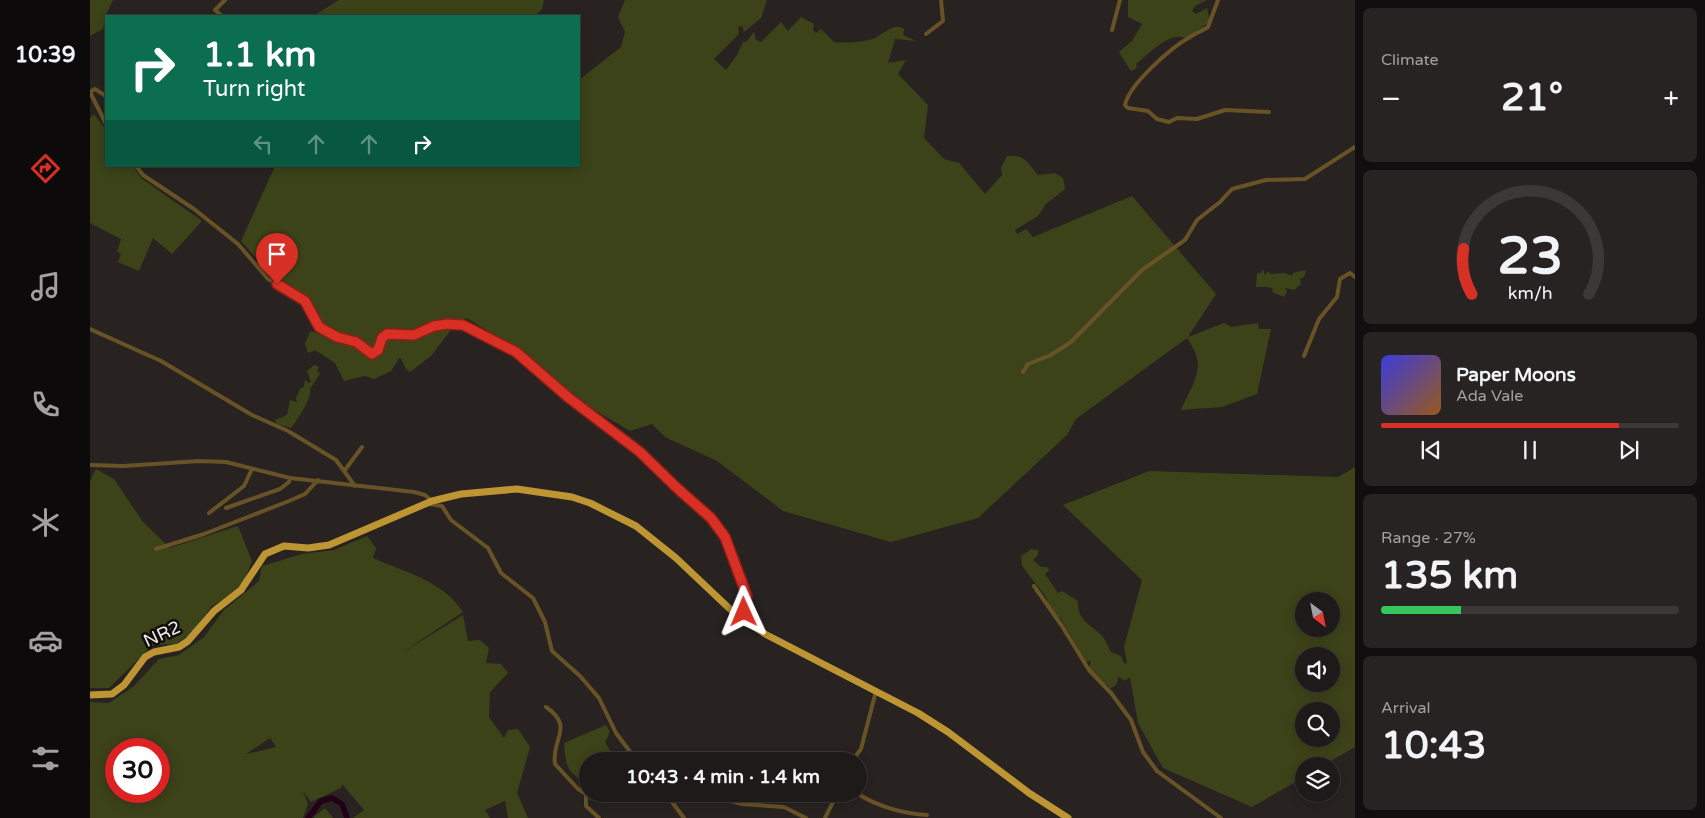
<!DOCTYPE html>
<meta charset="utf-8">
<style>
:root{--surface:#1e1a19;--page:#262322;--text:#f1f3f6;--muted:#a1a1a2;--line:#3c3838;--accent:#d93025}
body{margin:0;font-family:"Varela Round",sans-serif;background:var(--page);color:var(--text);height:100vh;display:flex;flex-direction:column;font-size:19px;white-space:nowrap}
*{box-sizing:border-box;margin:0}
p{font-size:16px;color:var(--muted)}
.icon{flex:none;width:28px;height:28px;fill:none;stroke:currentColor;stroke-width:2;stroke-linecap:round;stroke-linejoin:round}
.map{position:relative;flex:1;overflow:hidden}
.sheet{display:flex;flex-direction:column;gap:8px;padding:8px;background:#100e0e;width:350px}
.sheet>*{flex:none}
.top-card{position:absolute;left:15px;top:15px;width:475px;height:152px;border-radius:0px;box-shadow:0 2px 12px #0003,0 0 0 1px var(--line);background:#0b6e4f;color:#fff;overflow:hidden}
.needle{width:32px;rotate:148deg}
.fabs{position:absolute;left:1205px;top:592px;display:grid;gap:10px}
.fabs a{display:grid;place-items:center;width:45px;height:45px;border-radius:50%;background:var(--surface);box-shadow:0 2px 12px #0003,0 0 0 1px var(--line);font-size:25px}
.speed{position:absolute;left:15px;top:738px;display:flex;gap:10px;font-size:25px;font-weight:700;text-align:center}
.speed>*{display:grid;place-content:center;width:65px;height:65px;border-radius:50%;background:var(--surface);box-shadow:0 2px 12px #0003,0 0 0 1px var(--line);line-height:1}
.speed .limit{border:8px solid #d22;background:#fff;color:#111}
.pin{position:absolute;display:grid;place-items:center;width:42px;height:42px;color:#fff;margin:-51px -21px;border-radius:50% 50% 50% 0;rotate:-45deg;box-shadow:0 0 5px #0007}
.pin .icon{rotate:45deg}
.me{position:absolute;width:55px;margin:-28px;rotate:359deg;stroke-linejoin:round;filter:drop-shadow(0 0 4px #0008)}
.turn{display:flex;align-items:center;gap:18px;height:105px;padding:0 15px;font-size:22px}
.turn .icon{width:65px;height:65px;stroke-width:2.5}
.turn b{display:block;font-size:35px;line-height:42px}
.lanes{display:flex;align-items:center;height:48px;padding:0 15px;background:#0003;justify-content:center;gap:25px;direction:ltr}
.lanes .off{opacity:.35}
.big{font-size:38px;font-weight:800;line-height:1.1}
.sheet .card{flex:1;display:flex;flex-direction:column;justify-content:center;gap:8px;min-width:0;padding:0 18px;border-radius:8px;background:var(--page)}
.sheet .dial{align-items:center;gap:0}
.dial svg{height:130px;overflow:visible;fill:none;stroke:var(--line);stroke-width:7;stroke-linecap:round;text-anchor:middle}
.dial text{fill:var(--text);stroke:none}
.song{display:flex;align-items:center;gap:15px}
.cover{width:60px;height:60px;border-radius:8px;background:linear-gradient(135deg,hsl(240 70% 55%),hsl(30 70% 35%))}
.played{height:5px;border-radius:2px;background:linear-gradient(90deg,var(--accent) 80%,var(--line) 80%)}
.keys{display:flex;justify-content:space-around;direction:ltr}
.heat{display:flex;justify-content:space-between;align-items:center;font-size:28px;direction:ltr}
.charge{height:8px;border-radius:4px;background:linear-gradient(90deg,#34c759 27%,var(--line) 0)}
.trip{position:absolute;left:489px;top:752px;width:288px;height:50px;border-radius:25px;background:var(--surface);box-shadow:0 2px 12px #0003,0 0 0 1px var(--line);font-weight:800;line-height:50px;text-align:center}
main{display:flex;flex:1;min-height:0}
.dock{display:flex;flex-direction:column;width:90px;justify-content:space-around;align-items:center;background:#0c0a0a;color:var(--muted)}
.dock .icon{width:35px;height:35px}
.dock .on{color:var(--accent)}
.dock b{font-size:22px;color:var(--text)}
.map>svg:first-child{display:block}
.green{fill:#3c4318;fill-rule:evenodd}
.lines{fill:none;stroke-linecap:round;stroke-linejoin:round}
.river{stroke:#240016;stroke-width:5.5}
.street{stroke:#685326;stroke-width:4}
.highway{stroke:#be9533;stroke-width:7}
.route-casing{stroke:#8d1f18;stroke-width:12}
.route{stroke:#d93025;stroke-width:9}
.labels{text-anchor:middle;stroke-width:5;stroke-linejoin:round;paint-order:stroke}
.street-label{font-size:18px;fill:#efecea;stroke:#0f0d0c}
</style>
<main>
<nav class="dock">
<b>10:39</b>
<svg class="icon on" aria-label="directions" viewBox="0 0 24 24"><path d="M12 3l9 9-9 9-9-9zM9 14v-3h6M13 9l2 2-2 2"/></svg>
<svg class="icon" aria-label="music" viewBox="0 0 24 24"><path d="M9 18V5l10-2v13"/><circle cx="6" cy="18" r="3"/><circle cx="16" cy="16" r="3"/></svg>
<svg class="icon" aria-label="phone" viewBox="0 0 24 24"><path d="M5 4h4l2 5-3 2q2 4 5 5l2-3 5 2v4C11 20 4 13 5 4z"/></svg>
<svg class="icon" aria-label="climate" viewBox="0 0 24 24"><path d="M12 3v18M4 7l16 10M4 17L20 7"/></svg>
<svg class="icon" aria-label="car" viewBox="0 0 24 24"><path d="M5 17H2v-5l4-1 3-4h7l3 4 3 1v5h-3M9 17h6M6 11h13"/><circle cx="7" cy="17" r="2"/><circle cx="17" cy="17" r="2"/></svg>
<svg class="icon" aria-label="filters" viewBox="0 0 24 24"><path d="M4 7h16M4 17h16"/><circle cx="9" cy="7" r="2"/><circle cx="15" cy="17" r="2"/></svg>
</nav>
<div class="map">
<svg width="1265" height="818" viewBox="0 0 1265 818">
<rect width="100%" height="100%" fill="#282321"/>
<path class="green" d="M 0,0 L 23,0 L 15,17 L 13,29 L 0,36 Z
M 249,0 L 454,0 L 452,9 L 446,16 L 223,16 Z
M 535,0 L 677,0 L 671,18 L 654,32 L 652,26 L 648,27 L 649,33 L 647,36 L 624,59 L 636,70 L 647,55 L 653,42 L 656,42 L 664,32 L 666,40 L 671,42 L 691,22 L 698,31 L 711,17 L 724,24 L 723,30 L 726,33 L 731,29 L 744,42 C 757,43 772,43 785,38 C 794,34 804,22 814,29 L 813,35 L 826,41 L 805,39 L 798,63 L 816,60 L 808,74 L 838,105 L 834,138 L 854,159 L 869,163 L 895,194 L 912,175 L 911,168 L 917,156 C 935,154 937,162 948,175 L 965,173 L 973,178 L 975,189 L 956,204 L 948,216 L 925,230 L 927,234 L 936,229 L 943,237 L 1042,196 L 1126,294 L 1098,337 L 1134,323 L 1141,327 L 1168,323 L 1169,329 L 1181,329 L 1167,394 L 1132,407 L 1091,410 C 1104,380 1118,368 1097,338 L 986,419 L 977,435 L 888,518 L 801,542 L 693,511 L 627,461 L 575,437 L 562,424 L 540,431 L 472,391 L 436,355 L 377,318 L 311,333 L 293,332 L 281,350 L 275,345 L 228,321 L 218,299 L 185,279 L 151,241 L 185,166 L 489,166 L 489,80 L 531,47 L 535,32 L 528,17 Z
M 1038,0 L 1117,0 L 1105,6 L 1102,11 L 1106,14 L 1117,8 L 1120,22 L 1096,38 C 1079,31 1059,54 1046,64 L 1047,68 L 1041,71 L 1029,52 L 1042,41 L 1052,24 L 1038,17 Z
M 4,114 L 16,130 L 16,166 L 43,166 L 51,178 L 112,221 L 82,254 L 63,238 L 49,271 L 28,262 L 31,254 L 27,252 L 31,239 L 0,223 L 0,118 Z
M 1173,269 L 1175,275 L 1178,271 L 1181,274 L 1195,273 L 1202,276 L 1203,273 L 1216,270 L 1214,277 L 1210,279 L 1211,284 L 1204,290 L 1195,288 L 1197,292 L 1194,297 L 1182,292 L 1183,289 L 1178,287 L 1166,287 L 1167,273 L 1171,273 Z
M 353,327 L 363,327 L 341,356 L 320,372 L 316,369 L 310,357 L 301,371 L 284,379 L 275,376 L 254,381 L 245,363 L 225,350 L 218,353 L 215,344 L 220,331 L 264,344 L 282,358 L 288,355 L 295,339 L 300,337 L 317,339 Z
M 224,365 L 229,367 L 227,373 L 231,372 L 220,389 C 222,399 207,420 201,428 L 187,424 L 185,420 L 197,415 L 200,400 L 207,402 L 206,398 L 210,389 L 214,387 L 215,379 L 218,383 L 221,382 L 217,371 Z
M 1265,467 L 1265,747 L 1232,766 L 1214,766 L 1214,777 L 1162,807 L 1073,768 L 1048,723 L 1040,677 L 1035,681 L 1028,677 L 1027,684 L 1020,689 L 1018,685 L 1014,684 L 999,668 L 1001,661 L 996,662 L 971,619 L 962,612 L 956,597 L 932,566 L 931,556 L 941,549 L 948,550 L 948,555 L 943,560 L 951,567 L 957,567 L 959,571 L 955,574 L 968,593 L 972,591 L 988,601 C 986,621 1003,625 1013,637 C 1016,641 1018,647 1021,652 L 1031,656 L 1034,663 L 1037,664 L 1034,647 L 1052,580 L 973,505 L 1059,471 L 1248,477 ZM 1214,601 L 1241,601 L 1241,629 L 1214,629 ZM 1214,656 L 1241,656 L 1241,684 L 1214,684 ZM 1214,711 L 1241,711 L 1241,739 L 1214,739 Z
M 6,469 L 24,479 L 53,522 L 80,548 L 148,526 L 162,561 L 155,579 L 144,593 L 121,607 L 101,634 L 86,644 L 63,645 L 19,688 L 0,688 L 0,481 Z
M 277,536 L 286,548 L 283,558 C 315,572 353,581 373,612 L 310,654 L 373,615 L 378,641 L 390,640 L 399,648 L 396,663 L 411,664 L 418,673 L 400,692 L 399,717 L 414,738 L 418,730 L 428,729 L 440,747 L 427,793 L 438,818 L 418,818 L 415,801 L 395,810 L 400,818 L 263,818 L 274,810 L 252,784 L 251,788 L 221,802 L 213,791 L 218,804 L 213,818 L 0,818 L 0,702 L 19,703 L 44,686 L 69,659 L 89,655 L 114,637 L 134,610 L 169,581 L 172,566 L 212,554 L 244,550 ZM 180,738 L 186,747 L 156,754 ZM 26,749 L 69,749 L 69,791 L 26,791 Z
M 516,725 L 520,732 L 515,742 L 522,754 L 517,761 L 498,761 L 497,782 C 476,774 476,764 474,743 Z
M 235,808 L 243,818 L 224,818 L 224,817 Z"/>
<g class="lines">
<path class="river" d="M 218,818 L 231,801 L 242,798 L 252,804 L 257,818"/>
<path class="street" d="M 135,0 L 125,10 L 132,16 L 138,16
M 1128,0 L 1118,27 C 1112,31 1106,33 1100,37 C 1082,47 1039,84 1035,105 L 1038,108 L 1058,111 L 1067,119 L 1079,122 L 1087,118 L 1107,119 L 1135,110 L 1179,112
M 145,16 L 157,16
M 1022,30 L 1030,0
M 836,34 L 853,21 L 851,0
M 16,96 L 5,89 L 0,92 L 16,124
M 46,166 L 53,175 L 104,209 L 148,244 L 178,279 L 212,298 L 229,327 L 247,337 L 266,342 L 284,354 L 288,351 L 292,338 L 297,335 L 324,335 L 344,326 L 357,324 L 373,325 L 426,352 L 479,399 L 550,452 L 627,524 L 638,544 L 657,596 L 652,617
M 0,329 L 71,361 L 162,415 L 198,431 L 246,460 L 265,486
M 1214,356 L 1229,319 L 1247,297 L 1250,279 L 1260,273 L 1265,277
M 933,372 L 938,364 L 961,355 L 981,342 L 1052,270 L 1095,240 L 1107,220 L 1130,202 L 1142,189 L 1176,180 L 1215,179 L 1265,147
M 0,465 L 34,466 L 109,461 L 136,462 L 200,478 L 324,492 L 335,495 L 342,501
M 255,470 L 272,447
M 339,504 L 352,506 L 361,520 L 398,548 L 411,573 L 443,598 L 455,622 L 462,651 L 490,676 L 509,698 L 526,733 L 547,761
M 136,508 L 190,489 L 199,482 L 200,478
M 119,513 L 154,486 L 162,469
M 66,549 L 114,534 L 199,501 L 215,494 L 228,480
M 944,586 L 972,626 L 999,670 L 1021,693 L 1041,720 L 1053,752 L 1067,771 L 1131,818
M 456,707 C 485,727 461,739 465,764 L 488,789 L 496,794 L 496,806 L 509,818
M 762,761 L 771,749 L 786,691
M 576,794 L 594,818
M 616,794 L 652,804 L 694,807 L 716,818
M 768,794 C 787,806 814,814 837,815
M 735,818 L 747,794"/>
<path class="highway" d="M 0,695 L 22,694 L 34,685 L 55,657 L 64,652 L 89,647 L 98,641 L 124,611 L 151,590 L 175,554 L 194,546 L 218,548 L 239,545 L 342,501 L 371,494 L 427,489 L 482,497 L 500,503 L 546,526 L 586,558 L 642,611 L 675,634 L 828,713 L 858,732 L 939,793 L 978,818"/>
</g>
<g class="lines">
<defs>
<path id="route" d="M 187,284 L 215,301 L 229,327 L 247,337 L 266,342 L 282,354 L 288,350 L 292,338 L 297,334 L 324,335 L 344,326 L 357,324 L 373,325 L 426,352 L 479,398 L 550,452 L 588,489 L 621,518 L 635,537 L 657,596 L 654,612"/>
</defs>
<use href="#route" class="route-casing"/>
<use href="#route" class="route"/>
</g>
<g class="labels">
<g class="street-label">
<text transform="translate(72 634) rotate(-25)" y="6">NR2</text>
</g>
</g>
</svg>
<div class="fabs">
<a><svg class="needle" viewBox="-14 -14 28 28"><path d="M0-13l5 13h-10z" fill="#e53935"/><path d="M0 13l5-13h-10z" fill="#a1a1a2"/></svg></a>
<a><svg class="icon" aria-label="sound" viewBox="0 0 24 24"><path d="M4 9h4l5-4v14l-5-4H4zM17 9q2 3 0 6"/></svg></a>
<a><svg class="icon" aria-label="search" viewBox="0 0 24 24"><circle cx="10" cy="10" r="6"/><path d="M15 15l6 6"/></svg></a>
<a><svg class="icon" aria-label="layers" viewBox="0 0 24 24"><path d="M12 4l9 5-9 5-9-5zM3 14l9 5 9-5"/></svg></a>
</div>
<div class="speed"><div class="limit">30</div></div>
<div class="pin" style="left:187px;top:284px;background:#d93025"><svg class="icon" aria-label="arrive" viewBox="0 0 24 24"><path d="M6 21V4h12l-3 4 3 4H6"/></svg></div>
<svg class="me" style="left:654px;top:612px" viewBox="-20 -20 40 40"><path d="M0-17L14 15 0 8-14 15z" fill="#d93025" stroke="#fff" stroke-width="4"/></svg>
<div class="trip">10:43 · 4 min · 1.4 km</div>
<div class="top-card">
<div class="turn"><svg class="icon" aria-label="right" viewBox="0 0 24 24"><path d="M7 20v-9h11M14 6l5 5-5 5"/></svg><div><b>1.1 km</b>Turn right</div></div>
<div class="lanes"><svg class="icon off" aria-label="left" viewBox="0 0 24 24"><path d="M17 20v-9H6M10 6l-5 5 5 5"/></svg><svg class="icon off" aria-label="ahead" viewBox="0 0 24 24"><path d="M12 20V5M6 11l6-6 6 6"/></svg><svg class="icon off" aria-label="ahead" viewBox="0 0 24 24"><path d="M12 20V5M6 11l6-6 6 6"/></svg><svg class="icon" aria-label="right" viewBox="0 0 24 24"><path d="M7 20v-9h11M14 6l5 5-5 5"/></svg></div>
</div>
</div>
<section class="sheet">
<div class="card"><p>Climate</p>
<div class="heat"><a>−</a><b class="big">21°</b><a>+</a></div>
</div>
<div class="card dial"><svg viewBox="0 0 100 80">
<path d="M14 69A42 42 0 1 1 86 69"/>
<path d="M14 69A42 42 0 0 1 9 41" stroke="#d93025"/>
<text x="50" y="56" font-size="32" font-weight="700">23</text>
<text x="50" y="72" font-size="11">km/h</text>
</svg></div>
<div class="card">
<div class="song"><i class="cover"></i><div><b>Paper Moons</b><p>Ada Vale</p></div></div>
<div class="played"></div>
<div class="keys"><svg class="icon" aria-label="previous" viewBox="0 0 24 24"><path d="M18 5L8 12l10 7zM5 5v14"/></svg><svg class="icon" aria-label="pause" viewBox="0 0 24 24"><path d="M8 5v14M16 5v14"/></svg><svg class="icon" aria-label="next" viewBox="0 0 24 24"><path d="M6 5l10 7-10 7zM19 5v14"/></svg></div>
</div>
<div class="card"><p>Range · 27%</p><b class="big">135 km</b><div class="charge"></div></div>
<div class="card"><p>Arrival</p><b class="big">10:43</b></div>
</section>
</main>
